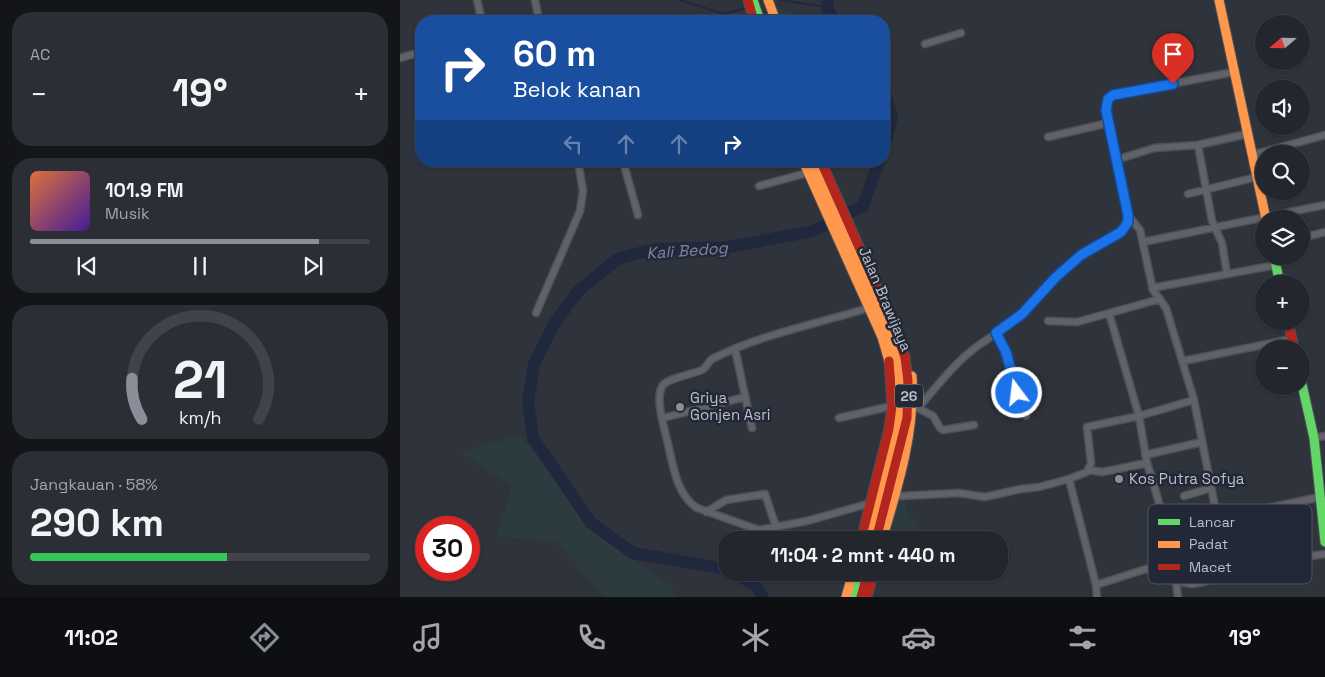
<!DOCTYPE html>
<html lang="id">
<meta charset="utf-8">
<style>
:root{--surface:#23262c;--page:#2b2e34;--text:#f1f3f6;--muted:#a3a5a9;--line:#404348;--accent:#8a8e98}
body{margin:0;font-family:"Space Grotesk",sans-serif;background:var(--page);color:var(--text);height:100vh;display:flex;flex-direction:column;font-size:19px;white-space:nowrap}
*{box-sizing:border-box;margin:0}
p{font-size:16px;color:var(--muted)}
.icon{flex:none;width:28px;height:28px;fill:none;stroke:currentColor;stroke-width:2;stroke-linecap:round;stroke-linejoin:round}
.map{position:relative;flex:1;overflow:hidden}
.drawer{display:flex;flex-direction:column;gap:12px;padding:12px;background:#131518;width:400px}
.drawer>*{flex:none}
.banner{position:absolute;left:15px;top:15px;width:475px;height:152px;border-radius:20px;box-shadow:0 1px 4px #0004,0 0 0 1px var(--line);background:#1a4fa0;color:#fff;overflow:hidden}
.needle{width:32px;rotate:250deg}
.buttons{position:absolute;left:855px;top:15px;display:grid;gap:10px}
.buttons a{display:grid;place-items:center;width:55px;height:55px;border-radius:50%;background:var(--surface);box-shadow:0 1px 4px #0004,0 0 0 1px var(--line);font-size:25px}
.speed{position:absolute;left:15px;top:516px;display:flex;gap:10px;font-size:25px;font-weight:700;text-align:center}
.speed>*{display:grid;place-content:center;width:65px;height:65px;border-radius:50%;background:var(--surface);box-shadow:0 1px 4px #0004,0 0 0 1px var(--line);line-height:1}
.speed .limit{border:8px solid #d22;background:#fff;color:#111}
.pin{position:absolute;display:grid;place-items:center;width:42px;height:42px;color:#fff;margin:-51px -21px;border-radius:50% 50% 50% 0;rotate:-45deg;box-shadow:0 0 5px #0007}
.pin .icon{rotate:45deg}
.me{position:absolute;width:55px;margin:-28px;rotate:345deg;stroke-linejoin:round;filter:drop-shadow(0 0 4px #0008)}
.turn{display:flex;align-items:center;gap:18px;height:105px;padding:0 15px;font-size:22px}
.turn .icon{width:65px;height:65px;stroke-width:2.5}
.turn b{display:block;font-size:35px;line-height:42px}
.lanes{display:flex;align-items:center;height:48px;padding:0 15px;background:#0003;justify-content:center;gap:25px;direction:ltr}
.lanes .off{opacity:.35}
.big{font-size:38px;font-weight:600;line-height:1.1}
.drawer .widget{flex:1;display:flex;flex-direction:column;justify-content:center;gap:8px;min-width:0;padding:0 18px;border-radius:20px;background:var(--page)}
.drawer .dial{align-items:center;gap:0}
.dial svg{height:130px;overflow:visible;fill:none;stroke:var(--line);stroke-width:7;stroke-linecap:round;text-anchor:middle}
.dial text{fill:var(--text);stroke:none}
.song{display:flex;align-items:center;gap:15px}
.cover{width:60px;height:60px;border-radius:8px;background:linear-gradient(135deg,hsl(20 70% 55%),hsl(260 70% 35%))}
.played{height:5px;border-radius:2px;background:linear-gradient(90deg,var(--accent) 85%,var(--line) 85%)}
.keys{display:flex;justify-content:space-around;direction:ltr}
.heat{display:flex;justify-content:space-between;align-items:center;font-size:28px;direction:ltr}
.charge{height:8px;border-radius:4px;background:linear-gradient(90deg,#34c759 58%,var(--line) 0)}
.trip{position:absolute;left:318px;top:531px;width:290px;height:50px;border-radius:20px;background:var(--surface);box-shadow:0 1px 4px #0004,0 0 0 1px var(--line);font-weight:600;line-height:50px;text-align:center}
.dock{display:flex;height:80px;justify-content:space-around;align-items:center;background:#0e0f12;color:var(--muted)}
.dock .icon{width:35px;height:35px}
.dock .active{color:var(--accent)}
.dock b{font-size:22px;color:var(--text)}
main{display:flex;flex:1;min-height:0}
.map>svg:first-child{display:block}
.green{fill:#2c3b40}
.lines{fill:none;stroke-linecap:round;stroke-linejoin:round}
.stream{stroke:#20283e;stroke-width:2}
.river{stroke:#20283e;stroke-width:12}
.street-casing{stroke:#4d5057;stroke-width:9}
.fast-casing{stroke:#4d5057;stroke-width:11}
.slow-casing{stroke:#4d5057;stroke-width:11}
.jam-casing{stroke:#4d5057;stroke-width:11}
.street{stroke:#606268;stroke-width:6}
.fast{stroke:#63d668;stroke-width:9}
.slow{stroke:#ff974d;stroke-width:9}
.jam{stroke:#b3261e;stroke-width:9}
.route-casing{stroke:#114b97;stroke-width:12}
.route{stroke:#1a73e8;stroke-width:9}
.poi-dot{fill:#8a8e98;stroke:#232836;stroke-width:2}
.labels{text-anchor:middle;stroke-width:5;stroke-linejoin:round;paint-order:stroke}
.shield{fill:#232836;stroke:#8d929e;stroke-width:1}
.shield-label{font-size:14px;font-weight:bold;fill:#bbbfca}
.street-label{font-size:15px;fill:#bbbfca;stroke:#232836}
.poi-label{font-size:15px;fill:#bbbfca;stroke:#232836;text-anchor:start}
.water-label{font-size:16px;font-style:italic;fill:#7886a5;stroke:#232836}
.key{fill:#232836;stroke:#515562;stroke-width:1}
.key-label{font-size:14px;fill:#bbbfca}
</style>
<main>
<section class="drawer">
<div class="widget"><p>AC</p>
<div class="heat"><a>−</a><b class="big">19°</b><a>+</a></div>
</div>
<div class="widget">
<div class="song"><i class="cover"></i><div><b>101.9 FM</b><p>Musik</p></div></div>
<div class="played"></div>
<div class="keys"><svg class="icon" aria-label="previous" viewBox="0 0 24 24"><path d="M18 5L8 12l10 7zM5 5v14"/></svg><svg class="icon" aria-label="pause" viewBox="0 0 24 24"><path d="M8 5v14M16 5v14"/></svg><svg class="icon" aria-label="next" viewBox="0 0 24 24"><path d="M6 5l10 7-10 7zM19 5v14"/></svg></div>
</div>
<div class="widget dial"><svg viewBox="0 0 100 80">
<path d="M14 69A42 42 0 1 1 86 69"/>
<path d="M14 69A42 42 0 0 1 8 44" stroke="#8a8e98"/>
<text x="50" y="56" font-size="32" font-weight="700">21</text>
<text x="50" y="72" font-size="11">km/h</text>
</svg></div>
<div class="widget"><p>Jangkauan · 58%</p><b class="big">290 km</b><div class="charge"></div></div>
</section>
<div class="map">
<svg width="925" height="597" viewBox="0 0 925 597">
<rect width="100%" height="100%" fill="#2f333b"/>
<path class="green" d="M 377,7 L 390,12 L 390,18 L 393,21 L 382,21 Z
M 119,435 L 137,454 L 188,527 L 272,587 L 276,597 L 204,597 L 156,542 L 96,536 L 112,487 L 62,453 Z
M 506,497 L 507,510 L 517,524 L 524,540 L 493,540 L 489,526 L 497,499 Z
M 501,573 L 501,572 L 543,573 L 503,577 Z"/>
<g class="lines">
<path class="stream" d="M 280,0 L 324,14 L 345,8
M 380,0 L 427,7"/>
<path class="river" d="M 428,0 L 427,7 L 434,21
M 484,92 L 492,116 L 484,149
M 326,569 L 233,553 L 191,523 L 133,438 L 128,402 L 134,364 L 154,324 L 178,291 L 219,258 L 256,249 L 329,247 L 413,231 L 463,206 L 479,161
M 334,572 L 356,586 L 363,597"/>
<defs>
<path id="street" d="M 77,0 L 82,21
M 135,0 L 139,21
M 525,44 L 561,33
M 0,58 L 21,52
M 648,137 L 708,123
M 798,145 L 812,221 L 822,243 L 827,274
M 852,155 L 925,135
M 716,160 L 754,148 L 798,145 L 847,134
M 223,161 L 238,215
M 359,186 L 407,173
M 788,194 L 857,177
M 901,238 L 925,232
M 743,242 L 925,205
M 752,288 L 876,265
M 136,313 L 180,211 L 183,191 L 178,161
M 648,321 L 677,322 L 760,299
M 596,333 C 609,360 615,389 626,416
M 335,349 L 352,428
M 783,361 L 892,339
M 794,400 L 821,537 L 830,572
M 518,408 L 533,416 L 540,428 L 543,430 L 574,425
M 514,409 L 518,408 C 535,389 550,368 570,352 C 586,338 607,329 622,314 C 643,294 659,272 682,255 C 698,243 726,238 728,215 L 706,110 L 708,99 L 713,95 L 834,72
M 263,418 L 345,397
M 439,418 L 492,406
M 914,438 L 925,436
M 745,455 L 802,442
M 747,463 C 761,506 773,552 778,597
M 689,470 L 702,472 L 747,463 L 739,416 L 709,313
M 669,479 L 696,585
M 495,495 L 501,496 L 559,493 L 585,497 L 621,489 L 639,487 L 669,479 L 687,472 L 691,463 L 687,427 L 739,416 L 794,400 L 766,308 L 753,290 L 740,230 L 728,215
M 784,496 L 811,488
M 471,503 L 407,521 L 359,530 L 297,508 C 277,495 273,466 268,444 C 265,430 254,397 263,385 C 269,378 293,374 302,370 C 307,367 308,362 312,359 C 361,334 418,324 471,307
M 306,512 L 326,500 L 365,494 L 376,527
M 817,519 L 920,497
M 697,597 L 696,585 L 746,569 L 756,570 L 782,582 L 792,584 L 803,582 L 848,565 L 925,554"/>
<path id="fast" d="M 353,0 L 360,21
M 874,256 L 880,284
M 901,380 L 914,438 L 925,542
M 453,597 L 459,572"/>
<path id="slow" d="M 368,0 L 376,21
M 819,0 L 866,219
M 403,161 L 482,337 L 489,361
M 411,161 L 490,339 L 496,358 L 499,376 L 500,404 L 497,430 L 468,540
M 482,540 C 498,486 515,433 512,376
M 446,597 L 453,572"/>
<path id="jam" d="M 348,0 L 354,21
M 421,161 L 491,319 L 505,357 L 508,381 L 507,418 L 476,540
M 888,321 L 894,349
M 461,540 L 489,429 L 492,406 L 489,361
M 461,597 L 468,572
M 467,597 L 474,572"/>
</defs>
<use href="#street" class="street-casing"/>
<use href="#fast" class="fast-casing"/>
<use href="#slow" class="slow-casing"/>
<use href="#jam" class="jam-casing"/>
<use href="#street" class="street"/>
<use href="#fast" class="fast"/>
<use href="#slow" class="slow"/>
<use href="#jam" class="jam"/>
</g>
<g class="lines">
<defs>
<path id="route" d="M 617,393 L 606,352 L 596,333 L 622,314 L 655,278 L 681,255 L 721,232 L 728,222 L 728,215 L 706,110 L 708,99 L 713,95 L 773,84"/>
</defs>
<use href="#route" class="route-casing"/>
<use href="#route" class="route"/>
</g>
<g class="poi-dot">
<circle cx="280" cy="407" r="5"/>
<circle cx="719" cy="479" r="5"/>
</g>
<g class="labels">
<rect class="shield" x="495" y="384.5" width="28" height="23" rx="4"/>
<g class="shield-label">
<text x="509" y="401">26</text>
</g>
<g class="street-label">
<text transform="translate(485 299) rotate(67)" y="5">Jalan Brawijaya</text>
</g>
<g class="poi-label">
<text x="290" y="403">Griya<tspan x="290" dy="17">Gonjen Asri</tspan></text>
<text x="729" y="484">Kos Putra Sofya</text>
</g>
<g class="water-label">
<text transform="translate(287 250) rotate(-4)" y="6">Kali Bedog</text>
</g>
</g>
<rect x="748" y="504" width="164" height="80" rx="8" class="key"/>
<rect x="758" y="519" width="22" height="6" fill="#63d668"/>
<rect x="758" y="541" width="22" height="7" fill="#ff974d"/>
<rect x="758" y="564" width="22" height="6" fill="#b3261e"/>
<g class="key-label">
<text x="789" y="527">Lancar</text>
<text x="789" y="549">Padat</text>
<text x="789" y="572">Macet</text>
</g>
</svg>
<div class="buttons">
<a><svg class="needle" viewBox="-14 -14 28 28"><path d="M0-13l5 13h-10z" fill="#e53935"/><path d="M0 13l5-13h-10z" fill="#a3a5a9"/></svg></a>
<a><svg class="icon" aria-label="sound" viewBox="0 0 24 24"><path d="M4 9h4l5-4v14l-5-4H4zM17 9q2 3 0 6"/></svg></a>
<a><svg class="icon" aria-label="search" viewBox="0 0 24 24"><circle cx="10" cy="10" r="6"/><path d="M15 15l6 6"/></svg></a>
<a><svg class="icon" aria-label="layers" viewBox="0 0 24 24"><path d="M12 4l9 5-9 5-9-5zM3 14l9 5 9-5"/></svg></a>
<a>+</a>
<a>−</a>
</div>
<div class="speed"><div class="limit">30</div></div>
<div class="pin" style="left:773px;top:84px;background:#d93025"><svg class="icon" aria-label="arrive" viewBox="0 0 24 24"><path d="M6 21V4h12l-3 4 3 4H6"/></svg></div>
<svg class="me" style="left:617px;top:393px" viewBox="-20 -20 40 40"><circle r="17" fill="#1a73e8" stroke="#fff" stroke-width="3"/><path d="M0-11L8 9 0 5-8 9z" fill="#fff"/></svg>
<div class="trip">11:04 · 2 mnt · 440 m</div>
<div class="banner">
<div class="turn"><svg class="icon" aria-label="right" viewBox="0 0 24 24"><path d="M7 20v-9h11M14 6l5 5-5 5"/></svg><div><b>60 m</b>Belok kanan</div></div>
<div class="lanes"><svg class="icon off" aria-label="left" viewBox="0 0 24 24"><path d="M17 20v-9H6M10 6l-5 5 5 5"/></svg><svg class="icon off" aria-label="ahead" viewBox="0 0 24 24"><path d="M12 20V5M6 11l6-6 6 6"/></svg><svg class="icon off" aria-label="ahead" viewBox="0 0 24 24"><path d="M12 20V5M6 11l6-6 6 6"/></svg><svg class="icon" aria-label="right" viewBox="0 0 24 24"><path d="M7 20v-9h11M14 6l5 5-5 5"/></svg></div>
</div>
</div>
</main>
<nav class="dock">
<b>11:02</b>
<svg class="icon active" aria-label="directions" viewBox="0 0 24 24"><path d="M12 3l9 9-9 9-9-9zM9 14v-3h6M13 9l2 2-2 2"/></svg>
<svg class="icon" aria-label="music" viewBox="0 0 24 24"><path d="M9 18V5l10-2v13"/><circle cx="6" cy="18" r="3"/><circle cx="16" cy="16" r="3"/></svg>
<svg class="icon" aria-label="phone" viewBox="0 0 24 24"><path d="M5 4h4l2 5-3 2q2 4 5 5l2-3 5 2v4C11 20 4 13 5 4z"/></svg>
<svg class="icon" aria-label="climate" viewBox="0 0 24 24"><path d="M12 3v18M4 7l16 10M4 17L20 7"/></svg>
<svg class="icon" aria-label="car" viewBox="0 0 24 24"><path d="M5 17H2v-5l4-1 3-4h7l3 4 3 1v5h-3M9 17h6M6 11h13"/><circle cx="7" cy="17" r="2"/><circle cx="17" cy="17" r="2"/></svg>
<svg class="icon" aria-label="filters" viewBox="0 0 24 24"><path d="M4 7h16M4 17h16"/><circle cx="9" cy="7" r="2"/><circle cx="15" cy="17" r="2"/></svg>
<b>19°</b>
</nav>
